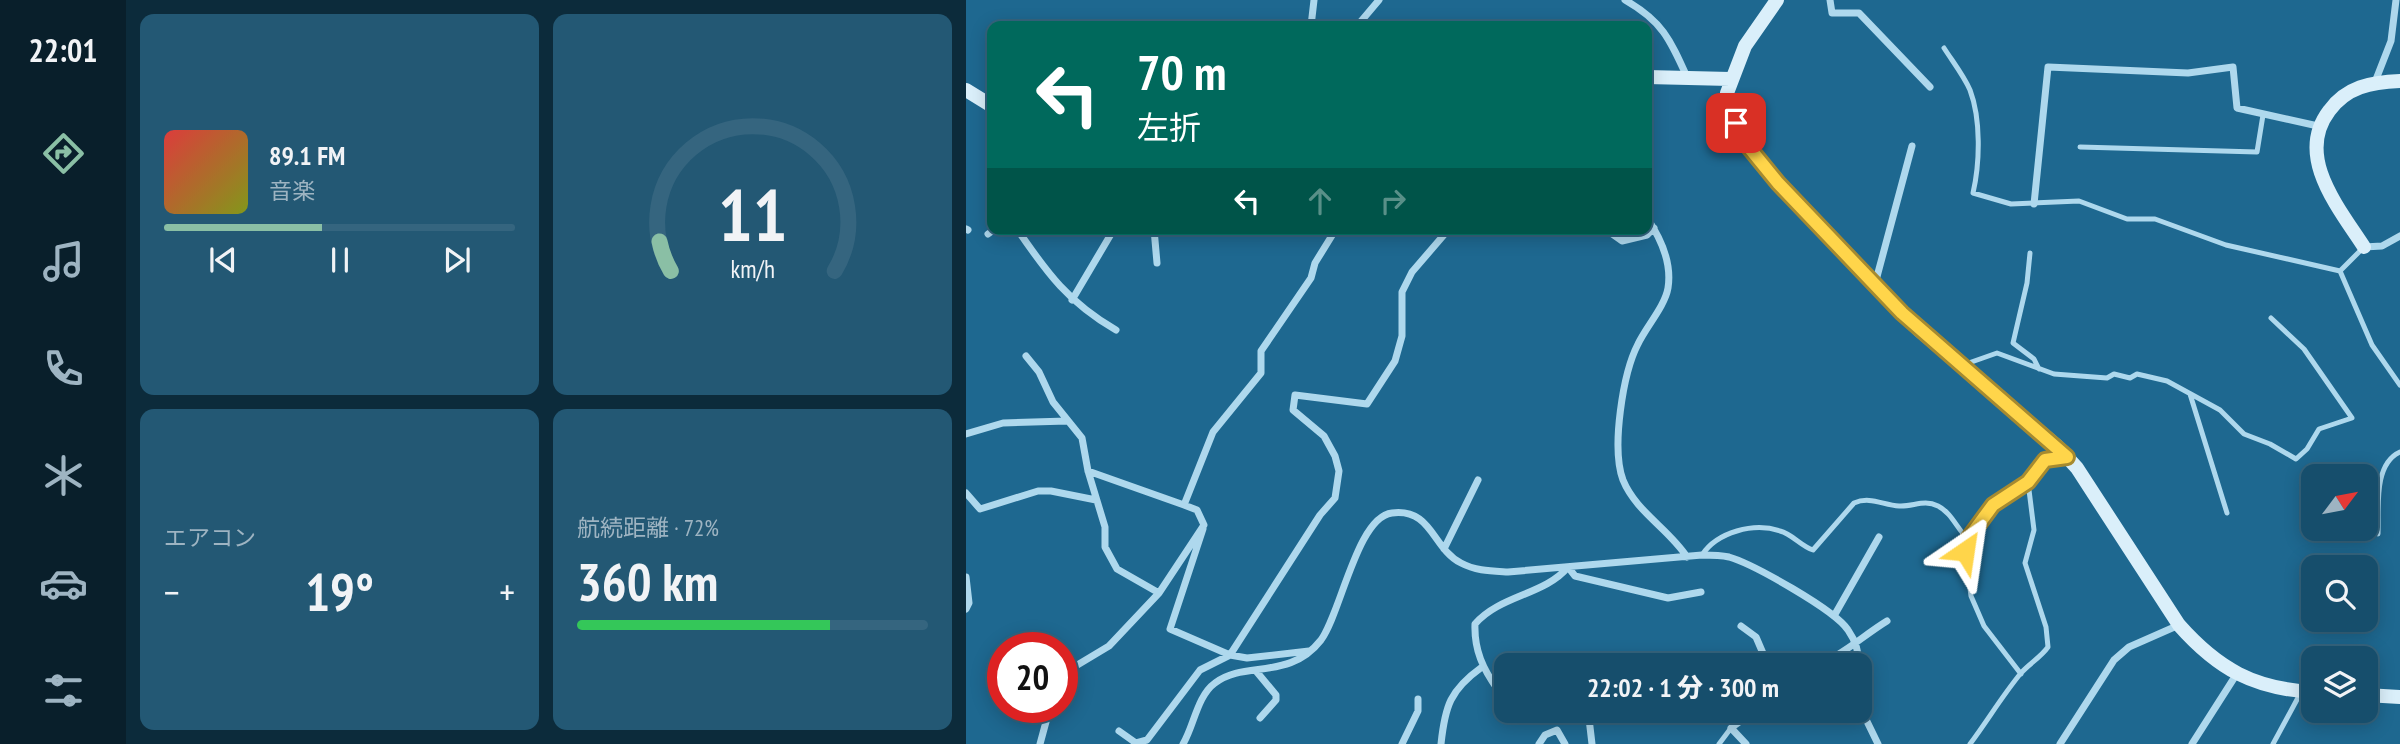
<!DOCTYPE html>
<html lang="ja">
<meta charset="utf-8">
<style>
:root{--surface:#164e6c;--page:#235874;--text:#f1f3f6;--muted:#9eb4c2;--line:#35657f;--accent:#8abfa5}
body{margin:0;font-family:"PT Sans Narrow","Noto Sans JP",sans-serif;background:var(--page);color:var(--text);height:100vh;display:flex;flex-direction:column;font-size:26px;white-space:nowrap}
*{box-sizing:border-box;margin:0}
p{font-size:23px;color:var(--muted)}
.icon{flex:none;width:38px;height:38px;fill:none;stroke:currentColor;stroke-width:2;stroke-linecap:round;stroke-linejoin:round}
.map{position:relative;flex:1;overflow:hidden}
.panel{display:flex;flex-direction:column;gap:14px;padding:14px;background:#0c2b3b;width:840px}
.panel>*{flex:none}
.top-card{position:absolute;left:21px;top:21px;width:665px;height:214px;border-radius:14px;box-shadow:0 4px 18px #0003,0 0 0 2px var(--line);background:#00695c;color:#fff;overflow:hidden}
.needle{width:46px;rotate:58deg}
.tools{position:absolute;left:1335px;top:464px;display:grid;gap:14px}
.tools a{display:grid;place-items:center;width:77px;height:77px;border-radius:14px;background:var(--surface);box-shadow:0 4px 18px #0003,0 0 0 2px var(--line);font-size:35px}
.speed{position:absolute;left:21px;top:632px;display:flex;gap:14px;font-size:35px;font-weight:700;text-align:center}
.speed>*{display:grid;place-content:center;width:91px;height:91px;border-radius:50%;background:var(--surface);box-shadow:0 4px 18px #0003,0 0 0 2px var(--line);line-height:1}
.speed .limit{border:10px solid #d22;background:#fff;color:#111}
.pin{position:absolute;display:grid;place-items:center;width:60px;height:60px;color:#fff;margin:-30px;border-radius:14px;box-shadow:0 4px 10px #0006}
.me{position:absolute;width:77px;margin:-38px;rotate:32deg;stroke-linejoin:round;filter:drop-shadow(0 0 5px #0008)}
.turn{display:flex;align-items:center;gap:24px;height:147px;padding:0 35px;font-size:32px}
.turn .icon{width:91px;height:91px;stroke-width:2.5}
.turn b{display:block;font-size:49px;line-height:60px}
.lanes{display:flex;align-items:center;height:66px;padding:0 35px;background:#0003;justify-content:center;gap:35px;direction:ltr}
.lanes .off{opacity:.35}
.big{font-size:52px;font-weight:800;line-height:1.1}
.panel .card{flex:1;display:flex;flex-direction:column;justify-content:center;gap:10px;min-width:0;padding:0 24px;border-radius:14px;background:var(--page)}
.panel .dial{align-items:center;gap:0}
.dial svg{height:182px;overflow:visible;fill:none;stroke:var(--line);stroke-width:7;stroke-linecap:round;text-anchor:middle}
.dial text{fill:var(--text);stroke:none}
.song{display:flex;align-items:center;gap:21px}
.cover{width:84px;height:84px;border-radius:10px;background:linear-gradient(135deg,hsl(0 70% 55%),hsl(70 70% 35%))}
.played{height:7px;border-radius:4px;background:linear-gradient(90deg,var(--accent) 45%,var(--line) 45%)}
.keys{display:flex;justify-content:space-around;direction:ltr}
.heat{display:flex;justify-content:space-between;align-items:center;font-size:38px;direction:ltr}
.charge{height:10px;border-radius:5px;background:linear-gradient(90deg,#34c759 72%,var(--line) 0)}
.panel .tiles{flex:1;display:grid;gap:14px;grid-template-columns:repeat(2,1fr)}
.trip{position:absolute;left:528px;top:653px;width:378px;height:70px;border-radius:14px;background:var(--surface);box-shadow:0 4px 18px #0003,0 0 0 2px var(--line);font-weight:800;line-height:70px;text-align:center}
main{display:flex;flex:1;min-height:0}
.tabs{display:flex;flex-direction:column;width:126px;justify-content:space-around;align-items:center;background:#091f2b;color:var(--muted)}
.tabs .icon{width:49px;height:49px}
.tabs .on{color:var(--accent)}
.tabs b{font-size:32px;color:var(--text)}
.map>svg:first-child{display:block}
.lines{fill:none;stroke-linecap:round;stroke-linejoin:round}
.lane{stroke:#aed8ed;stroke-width:5}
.street{stroke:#aed8ed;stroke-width:7}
.secondary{stroke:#daeffa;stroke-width:14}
.route-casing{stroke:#a68a30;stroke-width:18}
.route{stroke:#ffd54a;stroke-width:12}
</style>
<main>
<nav class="tabs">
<b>22:01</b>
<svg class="icon on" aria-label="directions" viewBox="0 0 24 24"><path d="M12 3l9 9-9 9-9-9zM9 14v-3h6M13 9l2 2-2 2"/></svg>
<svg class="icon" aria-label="music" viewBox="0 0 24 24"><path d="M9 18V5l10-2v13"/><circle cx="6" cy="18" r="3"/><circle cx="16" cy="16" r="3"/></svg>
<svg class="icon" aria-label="phone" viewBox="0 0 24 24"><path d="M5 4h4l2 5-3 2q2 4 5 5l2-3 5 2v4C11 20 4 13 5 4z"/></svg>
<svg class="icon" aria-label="climate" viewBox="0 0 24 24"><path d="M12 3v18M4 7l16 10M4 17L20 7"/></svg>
<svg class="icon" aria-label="car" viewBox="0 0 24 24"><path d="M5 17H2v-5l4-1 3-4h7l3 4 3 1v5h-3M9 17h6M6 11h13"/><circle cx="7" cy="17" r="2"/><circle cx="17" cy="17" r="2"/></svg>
<svg class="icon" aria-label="filters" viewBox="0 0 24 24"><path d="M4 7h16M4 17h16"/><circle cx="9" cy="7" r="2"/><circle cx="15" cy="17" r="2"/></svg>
</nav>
<section class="panel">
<div class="tiles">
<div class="card">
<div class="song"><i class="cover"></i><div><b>89.1 FM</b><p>音楽</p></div></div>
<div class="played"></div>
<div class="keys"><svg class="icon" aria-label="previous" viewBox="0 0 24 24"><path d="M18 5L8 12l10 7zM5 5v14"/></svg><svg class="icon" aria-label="pause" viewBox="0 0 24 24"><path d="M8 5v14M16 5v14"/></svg><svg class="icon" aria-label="next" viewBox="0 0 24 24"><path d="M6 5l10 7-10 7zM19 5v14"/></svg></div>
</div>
<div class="card dial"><svg viewBox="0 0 100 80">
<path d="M14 69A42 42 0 1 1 86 69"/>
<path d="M14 69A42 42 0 0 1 9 56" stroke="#8abfa5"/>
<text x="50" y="56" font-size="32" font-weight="700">11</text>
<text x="50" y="72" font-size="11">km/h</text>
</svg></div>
<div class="card"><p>エアコン</p>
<div class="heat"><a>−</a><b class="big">19°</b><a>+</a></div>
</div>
<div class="card"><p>航続距離 · 72%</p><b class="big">360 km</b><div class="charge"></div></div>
</div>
</section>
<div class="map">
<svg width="1434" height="744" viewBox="0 0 1434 744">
<rect width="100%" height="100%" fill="#1e6890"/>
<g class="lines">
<path class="lane" d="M 978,48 C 987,62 998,76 1004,90 C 1015,119 1014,163 1007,193 L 1045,204 L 1113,201 L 1161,219 L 1189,219 L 1260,245 L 1374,271
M 1114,147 L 1291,152 L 1297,115
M 1398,247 L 1374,271 L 1406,345 L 1434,385
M 1064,253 L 1061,283 L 1047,343 L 1068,359 L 1073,369
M 997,365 L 1031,353 L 1088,374 L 1141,378 L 1148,374 L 1164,378 L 1171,374 L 1201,381 L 1254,410 L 1278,434 L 1304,444 L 1330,459 L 1341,449 L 1353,429 L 1386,418 L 1338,349 L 1305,318
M 1224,394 L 1261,513
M 1412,534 C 1413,509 1407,464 1434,452
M 736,555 C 751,532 788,522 814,531 C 826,534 835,546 847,550 L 888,503 C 904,496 917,505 933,506 C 947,507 958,499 972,506 C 986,513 991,529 1002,539
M 1055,674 L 1018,626 L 1005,596 L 999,551 L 1002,539 L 1027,504 L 1062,482
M 753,744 L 765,728
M 1004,744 C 1022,720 1036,696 1055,673 C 1063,664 1075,657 1082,647 L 1080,627 L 1059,563 L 1068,530 L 1062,482 L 1079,460 L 1098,458
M 1307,744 L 1334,694"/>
<path class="street" d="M 659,0 C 696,21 704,39 721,77
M 864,0 L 866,13 L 893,13 L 964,87
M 318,25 L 330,26
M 345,26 L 348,0
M 391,26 L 413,0
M 1409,82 L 1425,41 L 1430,0
M 1068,204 L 1082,67 L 1222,73 L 1267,67 L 1271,108 L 1352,126
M 681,218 C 694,237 706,263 702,288 C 699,306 680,327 672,344 C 657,373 645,448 657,480 C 670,512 703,529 721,557
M 0,229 L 2,230
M 51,229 C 81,273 103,303 150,330
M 188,229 L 191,263
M 639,229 L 656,241 L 681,235 L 688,228
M 22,234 L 29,229
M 1398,247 L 1416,246 L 1434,236
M 909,284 L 946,146
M 106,300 L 148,229
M 60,356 L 73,372 L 87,402 L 116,438 L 122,471 L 139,527 L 139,547 L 151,569 L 193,593 L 143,646 L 108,667 L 96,681
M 0,434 L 37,423 L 101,421
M 122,471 L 218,505
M 0,493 L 14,509 L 72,491 L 85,491 L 130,500
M 237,529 L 204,629 L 264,655 L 281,658 L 343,651
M 478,549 L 512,480
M 0,577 L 3,603 L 0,609
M 193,593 L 238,525 L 231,510 L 218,505 L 247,432 L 295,373 L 295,351 L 345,278 L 349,263 L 370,229
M 868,616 L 913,537
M 775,626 L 790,637 L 802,665
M 583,665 C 600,655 618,651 634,665
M 687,665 L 695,657
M 852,665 C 877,655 898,635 921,621
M 290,671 L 310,695 L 310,700 L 294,718
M 541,689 L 532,690 C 517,669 508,650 509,624 C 534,595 579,595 602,567 L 609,576 L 702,598 L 735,592
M 894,707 L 912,744
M 622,710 L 626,744
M 153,731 L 170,743 L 181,740 L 234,670 L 264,655 L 354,515 L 369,498 L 373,471 L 369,456 L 358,436 L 327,410 L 329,395 L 401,404 L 429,361 L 436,336 L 436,292 L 446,272 L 483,229
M 74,744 L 84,707
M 217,744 C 228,726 231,696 249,683 C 279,660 323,681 355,640 C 375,613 391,517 426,513 C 466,508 466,548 495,563 C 510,571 525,571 542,572 L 736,555 C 744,555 754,555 763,557 C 787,564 869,610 882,630 C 889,640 893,653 893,665
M 436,744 L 452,711 L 452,699
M 475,744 C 479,706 484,690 516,667
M 573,744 L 579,735 L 591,730 L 599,744
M 780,744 L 765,728 L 790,710
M 1094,744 L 1148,660 L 1163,647 L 1213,625
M 1226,744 L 1270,675"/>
<path class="secondary" d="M 811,0 L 779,46 L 761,93 L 770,123 L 781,145 L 812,183 L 954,331 L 1090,445 L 1111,468 L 1213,625 C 1252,669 1288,689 1348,692
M 681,77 L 764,79
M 0,90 L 26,106
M 1398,247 C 1372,207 1329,156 1363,111 C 1380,87 1405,82 1434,81
M 1400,695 L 1434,697"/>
</g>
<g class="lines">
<defs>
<path id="route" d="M 770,123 L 781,145 L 812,183 L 936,313 L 1101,457 L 1079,460 L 1062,482 L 1027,505 L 1002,539 L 999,551"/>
</defs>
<use href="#route" class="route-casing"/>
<use href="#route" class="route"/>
</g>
</svg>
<div class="tools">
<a><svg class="needle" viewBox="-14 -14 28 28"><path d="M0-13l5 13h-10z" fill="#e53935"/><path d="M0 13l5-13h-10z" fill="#9eb4c2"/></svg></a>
<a><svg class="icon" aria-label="search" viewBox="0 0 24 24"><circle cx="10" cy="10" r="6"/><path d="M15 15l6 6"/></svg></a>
<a><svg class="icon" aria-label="layers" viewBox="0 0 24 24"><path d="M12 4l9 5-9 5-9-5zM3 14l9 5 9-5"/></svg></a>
</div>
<div class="speed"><div class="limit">20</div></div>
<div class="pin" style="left:770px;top:123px;background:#d93025"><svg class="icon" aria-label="arrive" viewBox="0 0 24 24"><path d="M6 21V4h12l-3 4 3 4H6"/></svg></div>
<svg class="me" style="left:999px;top:551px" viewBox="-20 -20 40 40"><path d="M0-17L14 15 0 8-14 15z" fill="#ffd54a" stroke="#fff" stroke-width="4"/></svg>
<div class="trip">22:02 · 1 分 · 300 m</div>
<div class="top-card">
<div class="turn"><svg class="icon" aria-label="left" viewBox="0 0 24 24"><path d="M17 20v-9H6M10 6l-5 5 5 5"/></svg><div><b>70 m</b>左折</div></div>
<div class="lanes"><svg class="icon" aria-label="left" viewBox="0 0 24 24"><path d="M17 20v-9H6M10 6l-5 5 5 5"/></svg><svg class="icon off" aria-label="ahead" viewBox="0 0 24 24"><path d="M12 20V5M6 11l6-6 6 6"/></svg><svg class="icon off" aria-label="right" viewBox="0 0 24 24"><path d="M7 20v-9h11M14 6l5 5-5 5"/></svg></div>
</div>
</div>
</main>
